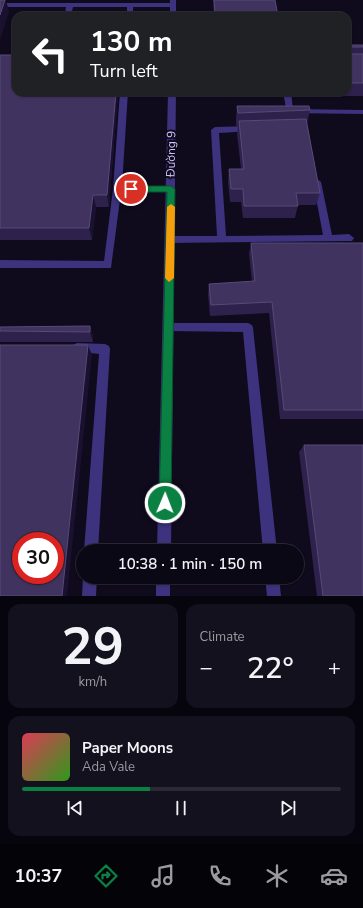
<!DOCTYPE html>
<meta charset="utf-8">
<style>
:root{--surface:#0b0815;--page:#14111e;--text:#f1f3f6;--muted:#9a9aa0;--line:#2b2934;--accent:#0b8043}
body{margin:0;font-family:"Nunito Sans",sans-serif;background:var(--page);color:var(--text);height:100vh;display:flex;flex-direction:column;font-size:15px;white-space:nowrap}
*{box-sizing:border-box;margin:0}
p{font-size:13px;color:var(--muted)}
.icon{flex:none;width:22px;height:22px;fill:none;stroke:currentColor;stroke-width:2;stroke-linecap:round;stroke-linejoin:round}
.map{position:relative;height:596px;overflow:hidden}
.sheet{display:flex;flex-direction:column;gap:8px;padding:8px;background:#06040c;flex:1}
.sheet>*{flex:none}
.top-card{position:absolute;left:12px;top:12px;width:339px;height:84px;border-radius:12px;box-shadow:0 1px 3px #0004,0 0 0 1px var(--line);background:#202124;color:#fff;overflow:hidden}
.speed{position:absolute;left:12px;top:532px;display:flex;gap:8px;font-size:20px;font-weight:700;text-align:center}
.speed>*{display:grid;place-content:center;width:52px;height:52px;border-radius:50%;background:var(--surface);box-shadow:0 1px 3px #0004,0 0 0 1px var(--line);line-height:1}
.speed .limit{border:6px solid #d22;background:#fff;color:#111}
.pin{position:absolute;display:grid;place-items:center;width:34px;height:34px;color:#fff;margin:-17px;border:2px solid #fff;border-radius:50%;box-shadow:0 1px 4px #0007}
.me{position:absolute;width:44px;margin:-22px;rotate:1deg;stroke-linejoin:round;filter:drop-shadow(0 0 3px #0008)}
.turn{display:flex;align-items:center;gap:14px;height:84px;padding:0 12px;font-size:18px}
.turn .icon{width:52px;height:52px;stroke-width:2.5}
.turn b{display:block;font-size:28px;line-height:34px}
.big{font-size:30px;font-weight:600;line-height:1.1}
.sheet .card{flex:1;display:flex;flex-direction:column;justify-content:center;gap:6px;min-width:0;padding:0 14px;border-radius:12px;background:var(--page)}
.sheet .dial{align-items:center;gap:0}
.dial b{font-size:52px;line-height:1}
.song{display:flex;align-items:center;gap:12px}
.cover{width:48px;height:48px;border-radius:6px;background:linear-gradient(135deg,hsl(350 70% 55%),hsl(110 70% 35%))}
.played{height:4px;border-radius:2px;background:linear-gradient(90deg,var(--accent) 40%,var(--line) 40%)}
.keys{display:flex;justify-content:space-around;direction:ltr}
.heat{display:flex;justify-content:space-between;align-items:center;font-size:22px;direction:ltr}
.sheet .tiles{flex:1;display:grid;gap:8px;grid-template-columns:1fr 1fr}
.card:last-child{grid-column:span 2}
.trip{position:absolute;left:76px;top:544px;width:228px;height:40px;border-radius:20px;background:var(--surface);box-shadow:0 1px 3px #0004,0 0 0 1px var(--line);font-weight:600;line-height:40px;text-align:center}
.dock{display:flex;height:64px;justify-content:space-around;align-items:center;background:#040308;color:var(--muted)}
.dock .icon{width:28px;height:28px}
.dock .active{color:var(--accent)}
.dock b{font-size:18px;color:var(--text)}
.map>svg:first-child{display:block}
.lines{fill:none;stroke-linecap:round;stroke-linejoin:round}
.service{fill:#3d327e;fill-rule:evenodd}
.minor{fill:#3d327e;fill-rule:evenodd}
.wall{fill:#2e214c}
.shaded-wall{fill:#1a1130}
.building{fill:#40335f;stroke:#574a78;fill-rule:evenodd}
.route{fill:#0b8043;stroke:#07532c}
.slow{fill:#f59e0b}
.labels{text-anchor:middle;stroke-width:4;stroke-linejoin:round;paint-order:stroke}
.street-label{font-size:12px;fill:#d2c5ff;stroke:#0f0a1c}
</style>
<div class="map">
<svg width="363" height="596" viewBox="0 0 363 596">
<rect width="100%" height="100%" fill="#0f0a1c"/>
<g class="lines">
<path class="service" d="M 0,3 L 173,3 L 176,5 L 173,7 L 133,7 L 133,16 L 127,16 L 127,7 L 73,7 L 71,16 L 65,16 L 66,7 L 0,7 Z
M 120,92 L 128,92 L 122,186 L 171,186 L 175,189 L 174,191 L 121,192 L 111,268 L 0,268 L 0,260 L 104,261 L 113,189 Z
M 283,92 L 291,92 L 293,109 L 363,110 L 363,114 L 287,113 Z
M 251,126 L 255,129 L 254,131 L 219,133 L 226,236 L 323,235 L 313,182 L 317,179 L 321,182 L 332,235 L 349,234 L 354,238 L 352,241 L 167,243 L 165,240 L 167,237 L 170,236 L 217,236 L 211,130 L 215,127 Z
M 168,323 L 248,323 L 252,325 L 253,328 L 277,551 L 263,551 L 243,332 L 168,331 L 164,330 L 163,327 L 164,324 Z
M 77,343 L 105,344 L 109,346 L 110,349 L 98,551 L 84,551 L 99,354 L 73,351 L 72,348 L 73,345 Z
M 83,577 L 97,577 L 96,596 L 82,596 Z
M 265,577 L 279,577 L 281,596 L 267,596 Z"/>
<path class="minor" d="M 170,0 L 176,0 L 176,16 L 170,16 Z
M 168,92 L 176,92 L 171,551 L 157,551 Z
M 156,577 L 170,577 L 170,596 L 156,596 Z"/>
</g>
<path class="wall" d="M 213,0 L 275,0 L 278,16 L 214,16 Z
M 347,45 L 363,45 L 363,96 L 323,96 L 322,92 L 347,92 Z
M 0,55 L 118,92 L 109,207 L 96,207 L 92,240 L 0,240 Z
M 237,106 L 310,110 L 307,124 L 320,193 L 316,205 L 298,205 L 295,218 L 243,218 L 241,202 L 230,202 L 228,182 L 229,169 L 241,169 L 237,134 L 238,126 L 236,126 L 236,119 Z
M 251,243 L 363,243 L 363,419 L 280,419 L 269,313 L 210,316 L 208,295 L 209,284 L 252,282 L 249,254 Z
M 90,326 L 93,337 L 93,342 L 0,342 L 0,327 Z
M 304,445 L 363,596 L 317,596 L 299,452 Z"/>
<path class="shaded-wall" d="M 5,0 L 6,0 L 9,12 L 0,40 L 0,15 Z
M 116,92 L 118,92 L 109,207 L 107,195 Z
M 93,195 L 96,207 L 92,240 L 89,228 Z
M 90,326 L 93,337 L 93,342 L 90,332 Z
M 88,345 L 92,355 L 67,596 L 62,596 Z"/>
<path class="building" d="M 0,0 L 5,0 L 0,15 Z
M 214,0 L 275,0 L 278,16 L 223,16 L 223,13 L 215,13 Z
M 347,45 L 363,45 L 363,47 L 351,47 L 349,49 L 351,54 L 363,54 L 363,83 L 347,83 Z
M 0,55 L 16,55 L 16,92 L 116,92 L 107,195 L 93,195 L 89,228 L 0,228 Z
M 237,106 L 309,106 L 310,110 L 238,113 Z
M 306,119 L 320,193 L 296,193 L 298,206 L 244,206 L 243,189 L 231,189 L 229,169 L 244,169 L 239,121 Z
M 251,243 L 363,243 L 363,410 L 284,410 L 272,302 L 211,305 L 209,284 L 255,281 Z
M 90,326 L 90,332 L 0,331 L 0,327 Z
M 0,345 L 88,345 L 62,596 L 0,596 ZM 21,541 L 55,541 L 55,575 L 21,575 Z
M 304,445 L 363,445 L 363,596 L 323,596 Z"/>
<path class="route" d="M 131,186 L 171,186 L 175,189 L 171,503 L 169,507 L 165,509 L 161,507 L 159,503 L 167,192 L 131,192 L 127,189 Z"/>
<path class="slow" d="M 171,204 L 175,207 L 174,278 L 169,282 L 165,278 L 167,207 Z"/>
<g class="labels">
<g class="street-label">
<text transform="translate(171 154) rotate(-89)" y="4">Đường 9</text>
</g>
</g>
</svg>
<div class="speed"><div class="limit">30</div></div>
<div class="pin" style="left:131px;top:189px;background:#d93025"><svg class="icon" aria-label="arrive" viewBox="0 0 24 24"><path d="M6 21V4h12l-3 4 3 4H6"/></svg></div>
<svg class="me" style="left:165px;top:503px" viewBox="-20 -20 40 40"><circle r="17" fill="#0b8043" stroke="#fff" stroke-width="3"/><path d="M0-11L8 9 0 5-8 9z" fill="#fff"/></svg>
<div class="trip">10:38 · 1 min · 150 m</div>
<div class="top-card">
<div class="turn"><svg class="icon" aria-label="left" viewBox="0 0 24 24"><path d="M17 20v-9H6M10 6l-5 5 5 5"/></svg><div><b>130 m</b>Turn left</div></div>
</div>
</div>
<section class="sheet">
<div class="tiles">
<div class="card dial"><b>29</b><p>km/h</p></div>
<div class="card"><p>Climate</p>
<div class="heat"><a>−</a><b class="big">22°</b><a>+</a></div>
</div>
<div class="card">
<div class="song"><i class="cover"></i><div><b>Paper Moons</b><p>Ada Vale</p></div></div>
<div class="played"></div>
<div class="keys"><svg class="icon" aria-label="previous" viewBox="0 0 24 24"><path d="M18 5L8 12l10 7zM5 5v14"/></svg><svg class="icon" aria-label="pause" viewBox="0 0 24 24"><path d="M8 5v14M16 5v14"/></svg><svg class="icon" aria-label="next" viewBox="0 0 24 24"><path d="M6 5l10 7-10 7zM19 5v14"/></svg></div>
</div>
</div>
</section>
<nav class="dock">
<b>10:37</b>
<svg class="icon active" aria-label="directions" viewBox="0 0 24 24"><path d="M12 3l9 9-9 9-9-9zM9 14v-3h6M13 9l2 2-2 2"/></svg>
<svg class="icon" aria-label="music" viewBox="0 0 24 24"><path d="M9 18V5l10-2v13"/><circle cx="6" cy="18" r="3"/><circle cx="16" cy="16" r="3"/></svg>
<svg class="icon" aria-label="phone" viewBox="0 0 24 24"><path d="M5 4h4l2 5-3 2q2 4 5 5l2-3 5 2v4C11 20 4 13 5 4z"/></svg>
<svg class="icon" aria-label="climate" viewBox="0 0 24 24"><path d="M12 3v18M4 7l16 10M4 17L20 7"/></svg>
<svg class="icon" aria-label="car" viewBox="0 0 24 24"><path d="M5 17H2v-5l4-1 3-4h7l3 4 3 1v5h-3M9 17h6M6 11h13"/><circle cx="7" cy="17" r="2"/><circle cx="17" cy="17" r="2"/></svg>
</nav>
